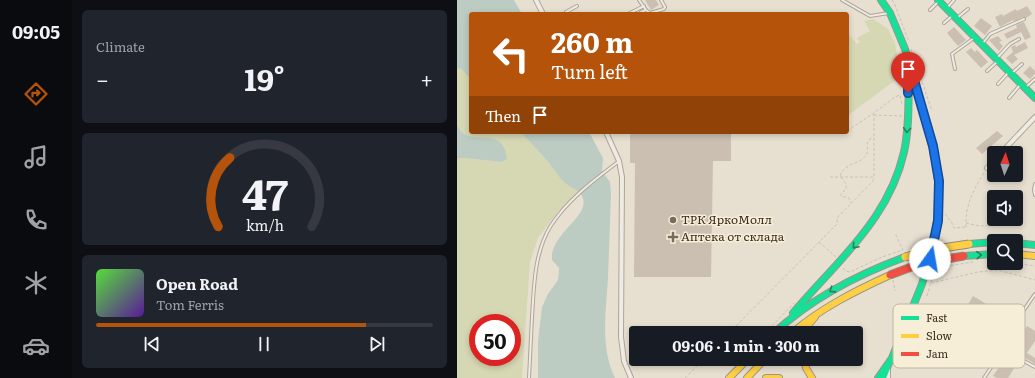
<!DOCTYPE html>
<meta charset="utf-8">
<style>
:root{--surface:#171b24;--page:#20242c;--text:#f1f3f6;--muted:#9ea1a6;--line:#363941;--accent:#b45309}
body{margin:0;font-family:Literata,serif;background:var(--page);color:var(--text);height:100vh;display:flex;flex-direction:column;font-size:15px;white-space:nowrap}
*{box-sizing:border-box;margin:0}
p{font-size:13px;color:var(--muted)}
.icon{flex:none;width:22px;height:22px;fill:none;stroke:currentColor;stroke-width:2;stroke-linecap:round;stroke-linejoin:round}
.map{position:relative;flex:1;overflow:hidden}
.panel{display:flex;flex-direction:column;gap:10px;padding:10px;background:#0d0f14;width:385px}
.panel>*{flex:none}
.banner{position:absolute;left:12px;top:12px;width:380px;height:122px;border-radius:4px;box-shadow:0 2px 6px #0003;background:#b45309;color:#fff;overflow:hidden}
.needle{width:26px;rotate:3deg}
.fabs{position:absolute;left:530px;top:146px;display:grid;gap:8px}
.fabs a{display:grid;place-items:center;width:36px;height:36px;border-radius:4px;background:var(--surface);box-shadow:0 2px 6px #0003;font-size:20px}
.speed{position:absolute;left:12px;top:314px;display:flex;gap:8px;font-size:20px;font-weight:700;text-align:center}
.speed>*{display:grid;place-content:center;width:52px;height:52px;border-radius:50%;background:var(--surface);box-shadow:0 2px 6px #0003;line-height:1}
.speed .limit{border:6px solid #d22;background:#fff;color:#111}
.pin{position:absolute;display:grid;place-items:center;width:34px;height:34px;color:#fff;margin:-41px -17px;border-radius:50% 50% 50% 0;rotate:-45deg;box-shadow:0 0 4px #0007}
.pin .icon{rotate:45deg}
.me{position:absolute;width:44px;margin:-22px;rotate:13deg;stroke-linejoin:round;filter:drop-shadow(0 0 3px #0008)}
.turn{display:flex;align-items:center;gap:14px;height:84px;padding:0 16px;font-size:18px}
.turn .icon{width:52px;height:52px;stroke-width:2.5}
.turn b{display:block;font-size:28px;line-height:34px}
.then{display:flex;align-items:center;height:38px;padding:0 16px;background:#0003;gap:8px;font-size:15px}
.big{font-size:30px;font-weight:700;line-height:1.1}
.panel .card{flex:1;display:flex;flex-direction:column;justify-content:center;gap:6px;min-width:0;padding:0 14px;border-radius:6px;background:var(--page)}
.panel .dial{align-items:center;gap:0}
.dial svg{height:104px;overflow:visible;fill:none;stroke:var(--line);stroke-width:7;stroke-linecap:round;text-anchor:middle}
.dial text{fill:var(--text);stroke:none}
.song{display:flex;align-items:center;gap:12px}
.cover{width:48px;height:48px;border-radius:6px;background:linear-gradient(135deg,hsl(110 70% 55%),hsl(270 70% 35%))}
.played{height:4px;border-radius:2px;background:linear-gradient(90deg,var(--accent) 80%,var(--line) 80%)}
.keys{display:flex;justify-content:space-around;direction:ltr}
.heat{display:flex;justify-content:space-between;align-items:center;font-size:22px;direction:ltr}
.trip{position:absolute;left:172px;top:326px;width:234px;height:40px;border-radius:4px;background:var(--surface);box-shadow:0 2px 6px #0003;font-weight:700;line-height:40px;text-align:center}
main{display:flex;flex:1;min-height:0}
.tab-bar{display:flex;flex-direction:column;width:72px;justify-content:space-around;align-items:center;background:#090b0e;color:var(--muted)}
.tab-bar .icon{width:28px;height:28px}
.tab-bar .on{color:var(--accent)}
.tab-bar b{font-size:18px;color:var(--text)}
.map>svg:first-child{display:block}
.green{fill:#d6d7b3;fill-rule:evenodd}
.water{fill:#bcccc2}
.building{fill:#cbbfb2}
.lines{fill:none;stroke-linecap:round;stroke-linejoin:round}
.lane-casing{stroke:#ada599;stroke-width:4}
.street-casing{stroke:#ada599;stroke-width:6}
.fast-casing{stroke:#9c958a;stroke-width:8}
.slow-casing{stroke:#9c958a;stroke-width:8}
.path{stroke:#c8c2b9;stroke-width:1;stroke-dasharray:3 2;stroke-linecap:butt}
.lane{stroke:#efebe3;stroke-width:2}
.street{stroke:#efebe3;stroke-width:4}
.fast{stroke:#16e098;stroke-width:6}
.slow{stroke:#ffcf43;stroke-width:6}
.slow-bridge-casing{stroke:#928b80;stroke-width:9;stroke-linecap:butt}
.jam-bridge-casing{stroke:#928b80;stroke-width:9;stroke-linecap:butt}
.slow-bridge{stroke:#ffcf43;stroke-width:7}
.jam-bridge{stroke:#f24e42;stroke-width:7}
.oneway{stroke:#2b7e56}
.route-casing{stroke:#114b97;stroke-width:10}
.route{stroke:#1a73e8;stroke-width:7}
.poi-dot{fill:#786c5e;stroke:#f7eed8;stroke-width:1.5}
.labels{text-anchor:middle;stroke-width:3;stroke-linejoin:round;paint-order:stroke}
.poi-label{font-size:12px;fill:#3d2e20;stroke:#f7eed8;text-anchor:start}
.key{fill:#f7eed8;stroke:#bfb4a1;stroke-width:1}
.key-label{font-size:11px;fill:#3d2e20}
</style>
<main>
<nav class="tab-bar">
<b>09:05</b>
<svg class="icon on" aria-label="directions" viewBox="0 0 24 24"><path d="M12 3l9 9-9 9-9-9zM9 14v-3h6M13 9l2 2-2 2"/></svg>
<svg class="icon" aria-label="music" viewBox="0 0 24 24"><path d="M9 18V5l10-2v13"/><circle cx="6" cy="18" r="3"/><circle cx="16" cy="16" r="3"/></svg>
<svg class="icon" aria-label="phone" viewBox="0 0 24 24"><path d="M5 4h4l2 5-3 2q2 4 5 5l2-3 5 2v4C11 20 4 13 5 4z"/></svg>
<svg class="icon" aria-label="climate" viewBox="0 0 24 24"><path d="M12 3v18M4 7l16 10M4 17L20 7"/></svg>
<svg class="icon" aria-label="car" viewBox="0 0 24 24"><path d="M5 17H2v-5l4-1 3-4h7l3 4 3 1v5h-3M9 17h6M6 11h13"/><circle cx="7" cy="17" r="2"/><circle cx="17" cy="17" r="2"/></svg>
</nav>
<section class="panel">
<div class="card"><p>Climate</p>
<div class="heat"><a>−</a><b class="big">19°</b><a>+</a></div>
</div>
<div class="card dial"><svg viewBox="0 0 100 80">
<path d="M14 69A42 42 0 1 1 86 69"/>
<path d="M14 69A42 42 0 0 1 23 16" stroke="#b45309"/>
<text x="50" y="56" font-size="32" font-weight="700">47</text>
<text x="50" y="72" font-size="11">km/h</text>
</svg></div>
<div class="card">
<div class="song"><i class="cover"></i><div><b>Open Road</b><p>Tom Ferris</p></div></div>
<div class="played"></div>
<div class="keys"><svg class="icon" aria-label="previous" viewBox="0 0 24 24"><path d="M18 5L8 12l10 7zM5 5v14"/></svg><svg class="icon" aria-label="pause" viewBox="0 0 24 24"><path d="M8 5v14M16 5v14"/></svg><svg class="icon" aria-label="next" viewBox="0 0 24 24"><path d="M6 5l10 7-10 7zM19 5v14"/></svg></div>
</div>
</section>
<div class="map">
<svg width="578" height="378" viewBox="0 0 578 378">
<rect width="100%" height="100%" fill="#e7e0d1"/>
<path class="green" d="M 416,19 L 431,29 L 438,43 L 444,76 L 390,116 L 390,32 L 400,44 L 403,42 L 400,38 L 413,31 L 407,21 Z
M 0,68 L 4,69 L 14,79 L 14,132 L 64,132 C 73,143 84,153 93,164 C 105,177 106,183 122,191 L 100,213 L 81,238 L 73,262 L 65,378 L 0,378 L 0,161 L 1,158 L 7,158 L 45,162 L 50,159 L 33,138 C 20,138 5,139 0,123 ZM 21,323 L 55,323 L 55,357 L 21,357 Z"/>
<path class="water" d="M 0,0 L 57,0 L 65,14 L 14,14 L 14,79 L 4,69 L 0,68 Z
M 0,123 C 9,153 46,120 50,159 L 45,162 L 7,158 L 1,158 L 0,161 Z
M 64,132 L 132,132 L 146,158 L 145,171 L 153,182 L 154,195 C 153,223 152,250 151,278 C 149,311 143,348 158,378 L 81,378 L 81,341 L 85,307 L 91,294 L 101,280 L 102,271 L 102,268 L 95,260 C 92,235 132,217 126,199 C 124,190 117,190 111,185 C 103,180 99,171 93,164 C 84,153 73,143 64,132 Z"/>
<path class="building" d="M 188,0 L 199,0 L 202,5 L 194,10 Z
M 570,6 L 575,14 L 569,18 L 566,17 L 557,21 L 556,20 L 543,27 L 538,17 L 545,14 L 546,16 L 559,9 L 560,11 Z
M 524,18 L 535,26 L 528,35 L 517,26 Z
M 567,22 L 574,37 L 568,40 L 564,32 L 550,39 L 547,34 L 560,28 L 559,25 Z
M 497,27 L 509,40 L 501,46 L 490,33 Z
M 541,36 L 545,41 L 542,42 L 546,46 L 542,51 L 532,40 Z
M 568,42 L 571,48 L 557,55 L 561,59 L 555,64 L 549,58 L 556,52 L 554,47 L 558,45 L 559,47 Z
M 514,48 L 518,52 L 520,50 L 531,62 L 524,68 L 509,52 Z
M 573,66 L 578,71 L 578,74 L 573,79 L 566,73 Z
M 540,131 L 546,136 L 525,154 L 519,148 Z
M 173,132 L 274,132 L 274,161 L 256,161 L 254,277 L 177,277 L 178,163 L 173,163 Z
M 516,296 L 553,318 L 539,340 L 503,318 Z
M 570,326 L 578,331 L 578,341 L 570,353 L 578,358 L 578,364 L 555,350 Z
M 548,358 L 559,365 L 551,378 L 540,378 L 536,376 Z"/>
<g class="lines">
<defs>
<path id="lane" d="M 182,0 L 189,10
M 385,0 L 413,16 L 432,13
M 490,8 L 497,0
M 473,10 L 481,2
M 109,12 L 120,6
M 184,12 L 189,10 L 193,13 L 207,9 L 208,7 L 204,0
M 171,14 L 187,6
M 500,18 L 511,9
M 487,23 L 495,16
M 526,43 L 533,34 L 567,19
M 540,58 L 553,44 L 562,39
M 498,69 L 495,54 L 517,38
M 530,71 L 541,61
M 555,73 L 565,64
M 541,84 L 551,73
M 569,87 L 578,79
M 552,98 L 563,85
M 578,184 L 577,190 L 578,195
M 487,350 C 490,341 491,325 503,326 L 578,367
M 72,378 C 73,358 74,337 75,317 C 77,287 77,254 93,227 C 109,201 137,180 161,162
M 527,378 L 563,324 L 562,317 L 578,294"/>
<path id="street" d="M 79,0 L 86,14
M 149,132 L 162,161 L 165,177 L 164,337 L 167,361 L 174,378
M 544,153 L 578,117
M 530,168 L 537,161
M 431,378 L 431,369"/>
<path id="fast" d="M 481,0 L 578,98
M 559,243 L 578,245
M 512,244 L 537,242
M 507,256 L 537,254
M 336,313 C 348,299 360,286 373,272 C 406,236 436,201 447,152 C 453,125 451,97 452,70
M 317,333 C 355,298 399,275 448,257
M 421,378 L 435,358 L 465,284 L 476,246 L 482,207 L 482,187 L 476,146 L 448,49 L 433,13 L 424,0
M 426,378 L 432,363"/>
<path id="slow" d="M 559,254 L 578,256
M 335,333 C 364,308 398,291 433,275
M 349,333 L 352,324 L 358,317
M 347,359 L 349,368 L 355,378
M 272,378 L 291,359
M 290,378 L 308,359
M 309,378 L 322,378"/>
</defs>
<use href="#lane" class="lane-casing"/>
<use href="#street" class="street-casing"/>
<use href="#fast" class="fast-casing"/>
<use href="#slow" class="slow-casing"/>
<path class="path" d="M 435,0 L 438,5 L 452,42
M 454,49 L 475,111
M 417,115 L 446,116
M 390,131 L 417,113 L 438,97 L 443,95 L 445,104
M 387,133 L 389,132
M 383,176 C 388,161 406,165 410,153 C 411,150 410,146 410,143 L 413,139 L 417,138
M 373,177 L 417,177 L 417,114
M 384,177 L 389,184 L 389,189 L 384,194 L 384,196 L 392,198 L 394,203
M 488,214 L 495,223 L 497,228 L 509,227
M 509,223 L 523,226 L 540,225
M 509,227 C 508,206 516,190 527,173
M 362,242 L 379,257
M 558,263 L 578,266
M 386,268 L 389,271 L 393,272 L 425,257 L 446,250 L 438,233
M 436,280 L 438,291
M 474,283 L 521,272 L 541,270 L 578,280
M 470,296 L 478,268 L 516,262
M 272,333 L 380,224 L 380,218 L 416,181 L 417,177
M 308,333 L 337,303
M 228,378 L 247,359"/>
<use href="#lane" class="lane"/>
<use href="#street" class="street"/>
<use href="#fast" class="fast"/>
<use href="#slow" class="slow"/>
<defs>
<path id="slow-bridge" d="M 448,257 L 479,249 L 512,244"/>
<path id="jam-bridge" d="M 433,275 L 465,263 L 507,256"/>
</defs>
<use href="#slow-bridge" class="slow-bridge-casing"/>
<use href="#jam-bridge" class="jam-bridge-casing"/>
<use href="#slow-bridge" class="slow-bridge"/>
<use href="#jam-bridge" class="jam-bridge"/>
</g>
<defs><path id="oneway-chevron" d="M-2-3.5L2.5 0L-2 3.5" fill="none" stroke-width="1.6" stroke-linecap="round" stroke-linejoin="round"/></defs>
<g class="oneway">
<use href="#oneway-chevron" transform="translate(450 130) rotate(94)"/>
<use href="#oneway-chevron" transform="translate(398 246) rotate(131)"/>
<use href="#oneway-chevron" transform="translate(522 255) rotate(-4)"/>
<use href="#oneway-chevron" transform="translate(375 290) rotate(147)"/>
</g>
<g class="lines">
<defs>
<path id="route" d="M 451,93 L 452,63 L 476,146 L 482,181 L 481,221 L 473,259"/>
</defs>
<use href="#route" class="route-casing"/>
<use href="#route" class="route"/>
</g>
<g class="poi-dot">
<circle cx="216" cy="220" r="4"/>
<path d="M214 231h4v4h4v4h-4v4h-4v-4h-4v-4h4z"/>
</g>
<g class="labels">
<g class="poi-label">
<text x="224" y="224">ТРК ЯркоМолл</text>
<text x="224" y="241">Аптека от склада</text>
</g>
</g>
<rect x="436" y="304" width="132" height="64" rx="6" class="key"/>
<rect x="444" y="316" width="18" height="4" fill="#16e098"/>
<rect x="444" y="334" width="18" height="4" fill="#ffcf43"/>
<rect x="444" y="352" width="18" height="4" fill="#f24e42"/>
<g class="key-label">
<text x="469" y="322">Fast</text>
<text x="469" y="340">Slow</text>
<text x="469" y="358">Jam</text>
</g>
</svg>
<div class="fabs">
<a><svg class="needle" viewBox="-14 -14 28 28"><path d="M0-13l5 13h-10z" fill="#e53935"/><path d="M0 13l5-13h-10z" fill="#9ea1a6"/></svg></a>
<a><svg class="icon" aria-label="sound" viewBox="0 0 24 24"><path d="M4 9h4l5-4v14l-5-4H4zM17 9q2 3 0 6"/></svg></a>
<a><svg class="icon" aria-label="search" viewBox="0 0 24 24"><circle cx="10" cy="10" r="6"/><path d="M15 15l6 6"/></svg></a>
</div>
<div class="speed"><div class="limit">50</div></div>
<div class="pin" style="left:451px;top:93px;background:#d93025"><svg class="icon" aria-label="arrive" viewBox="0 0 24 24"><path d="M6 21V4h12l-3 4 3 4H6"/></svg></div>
<svg class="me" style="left:473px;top:259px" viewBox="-20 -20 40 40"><circle r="19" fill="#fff"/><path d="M0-13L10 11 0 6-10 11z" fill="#1a73e8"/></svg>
<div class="trip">09:06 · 1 min · 300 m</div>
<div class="banner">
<div class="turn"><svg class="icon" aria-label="left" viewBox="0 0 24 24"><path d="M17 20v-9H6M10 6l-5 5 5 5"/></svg><div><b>260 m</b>Turn left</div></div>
<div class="then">Then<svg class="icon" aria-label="arrive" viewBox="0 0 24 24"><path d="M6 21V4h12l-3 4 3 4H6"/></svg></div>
</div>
</div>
</main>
